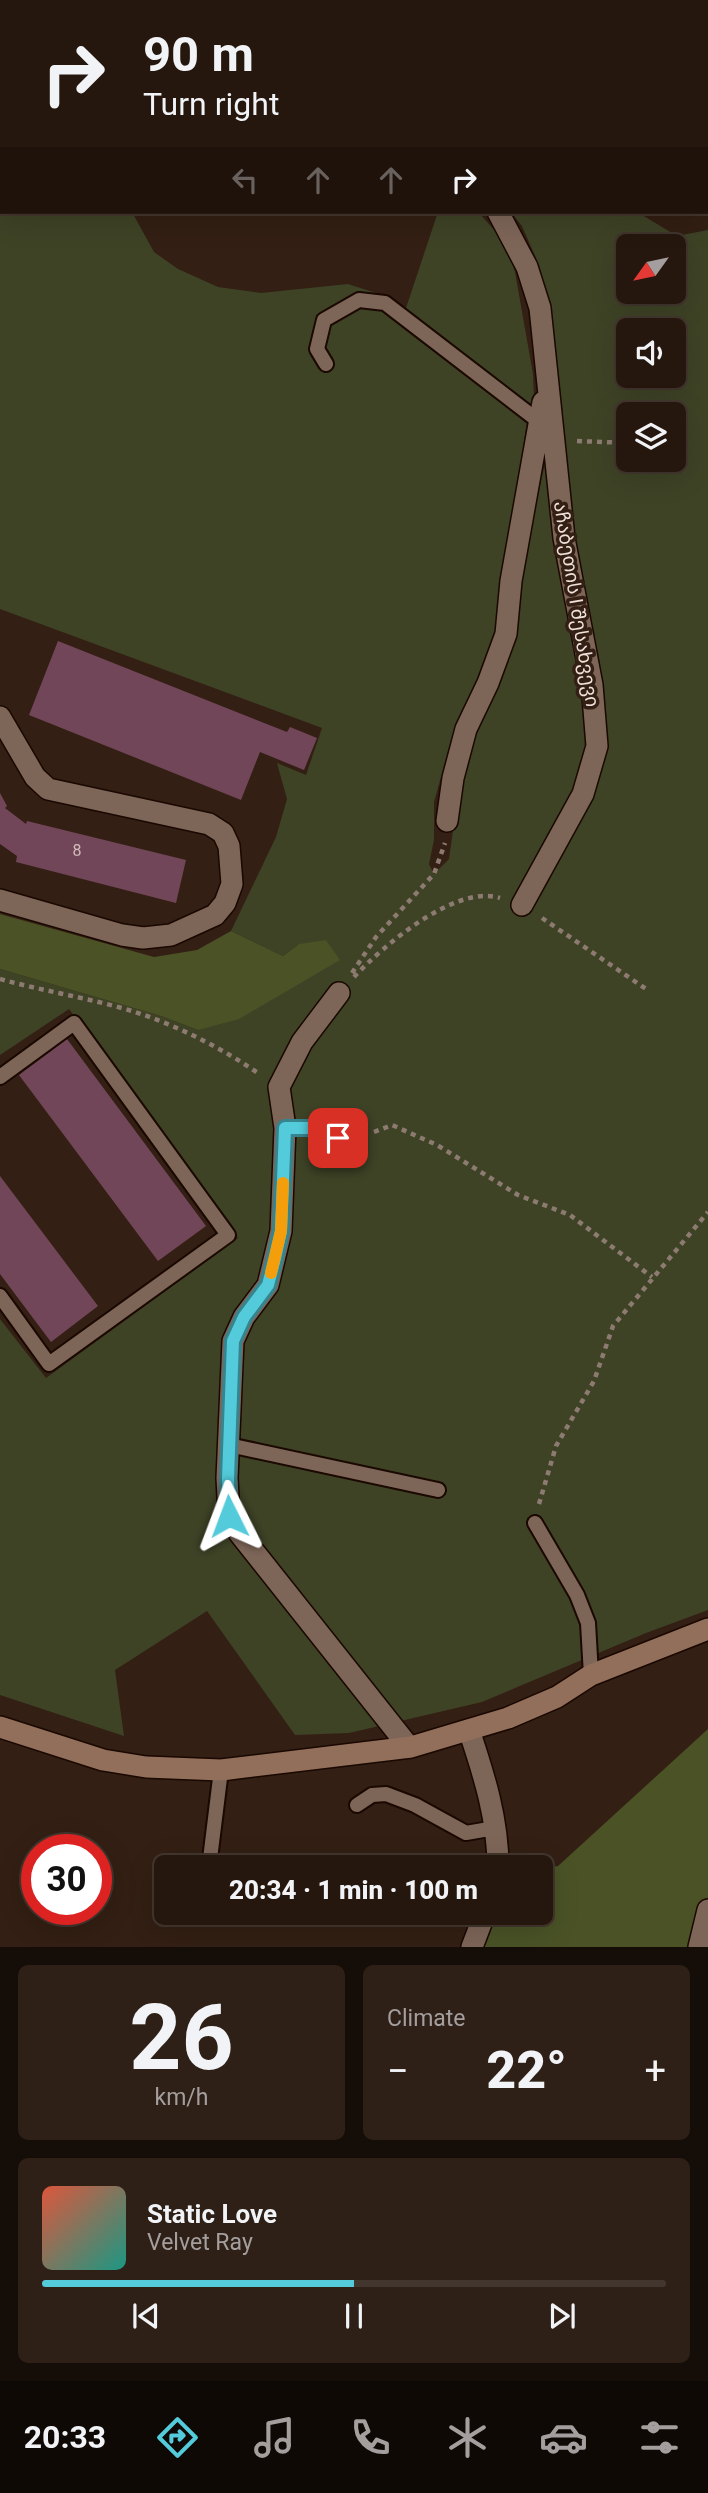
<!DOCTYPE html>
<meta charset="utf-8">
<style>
:root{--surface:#26170e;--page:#2e2017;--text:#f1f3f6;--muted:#a49f9e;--line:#42362e;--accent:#53cbda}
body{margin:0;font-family:Roboto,"Noto Sans Georgian",sans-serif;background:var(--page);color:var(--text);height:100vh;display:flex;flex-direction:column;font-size:26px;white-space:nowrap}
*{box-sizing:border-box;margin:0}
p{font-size:23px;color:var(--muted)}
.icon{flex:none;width:38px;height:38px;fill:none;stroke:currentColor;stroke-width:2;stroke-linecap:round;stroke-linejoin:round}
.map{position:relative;height:1947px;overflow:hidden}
.details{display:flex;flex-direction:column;gap:18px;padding:18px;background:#150d08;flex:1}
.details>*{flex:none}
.top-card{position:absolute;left:0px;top:0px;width:709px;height:214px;box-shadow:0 7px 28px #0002,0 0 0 2px var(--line);background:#26170e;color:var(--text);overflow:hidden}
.needle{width:46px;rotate:237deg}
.tools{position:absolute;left:616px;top:234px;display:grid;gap:14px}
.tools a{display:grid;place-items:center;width:70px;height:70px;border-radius:10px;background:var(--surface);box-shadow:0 7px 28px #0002,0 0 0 2px var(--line);font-size:35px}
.speed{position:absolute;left:21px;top:1834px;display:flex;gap:14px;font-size:35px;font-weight:700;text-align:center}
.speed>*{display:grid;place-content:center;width:91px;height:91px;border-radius:50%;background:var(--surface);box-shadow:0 7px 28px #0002,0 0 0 2px var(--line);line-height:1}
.speed .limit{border:10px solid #d22;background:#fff;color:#111}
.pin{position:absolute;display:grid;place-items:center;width:60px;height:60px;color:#fff;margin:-30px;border-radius:14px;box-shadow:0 4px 10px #0006}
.me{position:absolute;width:77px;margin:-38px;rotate:357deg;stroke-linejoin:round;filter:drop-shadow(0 0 5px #0008)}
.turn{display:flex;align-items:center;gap:24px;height:147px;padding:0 28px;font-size:32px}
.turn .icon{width:91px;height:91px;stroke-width:2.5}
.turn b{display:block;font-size:49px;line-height:60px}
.lanes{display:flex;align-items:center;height:66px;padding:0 28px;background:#0003;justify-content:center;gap:35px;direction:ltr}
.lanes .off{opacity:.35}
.big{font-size:52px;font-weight:800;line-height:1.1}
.details .tile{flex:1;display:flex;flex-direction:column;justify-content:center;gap:10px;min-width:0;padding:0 24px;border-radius:10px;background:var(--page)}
.details .dial{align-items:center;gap:0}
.dial b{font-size:91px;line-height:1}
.song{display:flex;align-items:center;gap:21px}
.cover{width:84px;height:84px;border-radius:10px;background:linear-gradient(135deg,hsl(10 70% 55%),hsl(170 70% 35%))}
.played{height:7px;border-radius:4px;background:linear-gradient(90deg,var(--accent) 50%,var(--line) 50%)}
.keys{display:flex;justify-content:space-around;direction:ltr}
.heat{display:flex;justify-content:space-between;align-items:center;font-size:38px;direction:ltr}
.details .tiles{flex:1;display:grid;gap:18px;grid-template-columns:1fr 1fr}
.tile:last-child{grid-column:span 2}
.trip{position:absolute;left:154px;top:1855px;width:399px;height:70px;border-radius:10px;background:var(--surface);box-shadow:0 7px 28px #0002,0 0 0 2px var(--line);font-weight:800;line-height:70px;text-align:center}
.dock{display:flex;height:112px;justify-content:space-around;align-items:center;background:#0f0906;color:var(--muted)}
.dock .icon{width:49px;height:49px}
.dock .selected{color:var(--accent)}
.dock b{font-size:32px;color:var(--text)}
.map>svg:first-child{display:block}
.green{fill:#3e4326;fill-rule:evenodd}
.forest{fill:#4a5226}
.building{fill:#724659}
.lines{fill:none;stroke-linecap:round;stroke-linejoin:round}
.lane-casing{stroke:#1a0801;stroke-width:18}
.street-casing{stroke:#1a0801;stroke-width:24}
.secondary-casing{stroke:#1a0801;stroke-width:24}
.path{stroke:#8d7b71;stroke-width:4.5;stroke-dasharray:5 5;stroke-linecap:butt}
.lane{stroke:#7d6558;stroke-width:14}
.street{stroke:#7d6558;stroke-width:21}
.secondary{stroke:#926f5b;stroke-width:21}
.route-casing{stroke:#36848e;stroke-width:18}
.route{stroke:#53cbda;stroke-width:12}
.slow{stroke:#f59e0b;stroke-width:12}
.labels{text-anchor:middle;stroke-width:7;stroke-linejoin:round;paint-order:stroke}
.number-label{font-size:16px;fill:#d0bbba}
.street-label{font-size:19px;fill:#f0e2da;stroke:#331f13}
</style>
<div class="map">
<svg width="708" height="1947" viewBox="0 0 708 1947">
<rect width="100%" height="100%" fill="#331f13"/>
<path class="green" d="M 0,0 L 65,2 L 2,2 L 2,212 L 132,212 L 154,252 L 178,269 L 218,287 L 261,293 L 348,284 L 379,294 L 405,311 L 438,212 L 478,212 L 506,243 L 515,272 L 533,374 L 534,396 L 528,413 L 497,638 L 453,734 L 434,802 L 434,840 L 429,864 L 434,874 L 449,859 L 459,788 L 528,540 L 549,445 L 589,725 L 607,726 L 575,554 L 571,496 L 553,340 L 539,265 L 522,226 L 511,212 L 637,212 L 677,236 L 708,230 L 708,1610 L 646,1633 L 482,1702 L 349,1733 L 295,1735 L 207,1611 L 115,1670 L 124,1736 L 0,1695 L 0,1319 L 46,1378 L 238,1238 L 69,1009 L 0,1055 L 0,969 L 161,1016 L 198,1030 L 299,944 L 283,956 L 231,931 L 276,837 L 287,799 L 277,763 L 306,775 L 322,728 L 0,609 ZM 628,247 L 674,247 L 674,292 L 628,292 ZM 628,331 L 674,331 L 674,376 L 628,376 ZM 628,415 L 674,415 L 674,460 L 628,460 Z
M 259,0 L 588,0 L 588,2 L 259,2 Z"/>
<path class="forest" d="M 0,914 L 154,957 L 197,950 L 231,931 L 283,956 L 299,944 L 326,940 L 340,960 L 239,1019 L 198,1030 L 161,1016 L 0,969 Z
M 708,1729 L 708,1947 L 472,1947 L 485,1913 L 541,1913 L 541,1869 L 558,1866 Z"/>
<path class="building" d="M 58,641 L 287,732 L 290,727 L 317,738 L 304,770 L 260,752 L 241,800 L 29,715 Z
M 0,793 L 7,806 L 5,808 L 26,824 L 27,821 L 186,860 L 176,903 L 16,862 L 17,856 L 0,844 Z
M 67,1039 L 206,1226 L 158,1261 L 19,1075 Z
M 0,1176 L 98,1306 L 51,1342 L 0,1274 Z"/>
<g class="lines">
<defs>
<path id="lane" d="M 271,2 L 271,0
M 326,364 L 317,349 L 324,320 L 359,300 L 385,303 L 541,423
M 0,1077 L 74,1023 L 228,1235 L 49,1364 L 0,1296
M 285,1128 L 318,1128 L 359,1147
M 229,1445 L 438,1490
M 535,1523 L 577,1595 L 588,1623 L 591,1675
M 357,1805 L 372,1795 L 386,1794 L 415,1805 L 466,1833 L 495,1828
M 209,1867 L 221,1770"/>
<path id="street" d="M 80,0 L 81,2
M 599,0 L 599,2
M 707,137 L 708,138
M 498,212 L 527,267 L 540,308 L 564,538 L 592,685 L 597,746 L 583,794 L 522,905
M 0,717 L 35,777 L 48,789 L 209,824 L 223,833 L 229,846 L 232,884 L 225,903 L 215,915 L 171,935 L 143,938 L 122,935 L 0,900
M 447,821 L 453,778 L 466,729 L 488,683 L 506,634 L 511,581 L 543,402
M 339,993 L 302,1042 L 279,1087 L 285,1128 L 281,1231 L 268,1285 L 244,1317 L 233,1341 L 227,1478 L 229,1516 L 240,1534 L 409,1747
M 469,1730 C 484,1775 498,1819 498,1867
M 472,1947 L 485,1913
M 699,1947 L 708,1910"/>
<path id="secondary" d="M 0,1727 L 103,1760 L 146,1767 L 221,1770 L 411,1747 L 508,1718 L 557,1697 L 591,1675 L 708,1629"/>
</defs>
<use href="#lane" class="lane-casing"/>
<use href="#street" class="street-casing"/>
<use href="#secondary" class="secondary-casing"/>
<path class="path" d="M 577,441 L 628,443
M 542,918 L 649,991
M 352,973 L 376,937 L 434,874 L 445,843
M 354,977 C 383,946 455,884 500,898
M 0,979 C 43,991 89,998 132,1011 C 176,1025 220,1047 258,1073
M 374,1132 L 392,1125 L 437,1145 L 518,1195 L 570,1215 L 652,1277
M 539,1504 L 556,1446 L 594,1381 L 613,1326 L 708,1212"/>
<use href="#lane" class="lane"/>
<use href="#street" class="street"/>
<use href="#secondary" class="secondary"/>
</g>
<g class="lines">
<defs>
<path id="route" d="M 229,1516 L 228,1478 L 233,1341 L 244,1317 L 268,1285 L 275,1258 L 281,1231 L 285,1128 L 318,1128 L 338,1138"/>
</defs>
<use href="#route" class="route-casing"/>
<use href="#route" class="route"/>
<path class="slow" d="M 271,1273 L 281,1231 L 283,1183"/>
</g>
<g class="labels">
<g class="number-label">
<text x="77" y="856">8</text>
</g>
<g class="street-label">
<text transform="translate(577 604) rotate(81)" y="7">აჩაბეთის I შესახვევი</text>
</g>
</g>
</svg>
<div class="tools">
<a><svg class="needle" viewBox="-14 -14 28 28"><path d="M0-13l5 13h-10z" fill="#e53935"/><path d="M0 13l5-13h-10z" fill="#a49f9e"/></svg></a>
<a><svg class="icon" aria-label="sound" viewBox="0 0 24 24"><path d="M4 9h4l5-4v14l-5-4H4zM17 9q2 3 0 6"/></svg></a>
<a><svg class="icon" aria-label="layers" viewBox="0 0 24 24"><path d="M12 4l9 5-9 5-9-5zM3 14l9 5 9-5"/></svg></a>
</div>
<div class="speed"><div class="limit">30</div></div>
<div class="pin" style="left:338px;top:1138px;background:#d93025"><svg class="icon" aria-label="arrive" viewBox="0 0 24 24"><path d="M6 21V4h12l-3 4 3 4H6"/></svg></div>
<svg class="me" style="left:229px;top:1516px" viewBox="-20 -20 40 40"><path d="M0-17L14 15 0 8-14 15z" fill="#53cbda" stroke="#fff" stroke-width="4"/></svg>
<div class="trip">20:34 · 1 min · 100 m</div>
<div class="top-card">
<div class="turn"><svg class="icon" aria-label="right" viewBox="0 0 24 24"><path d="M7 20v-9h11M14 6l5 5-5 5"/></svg><div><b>90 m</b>Turn right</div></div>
<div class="lanes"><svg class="icon off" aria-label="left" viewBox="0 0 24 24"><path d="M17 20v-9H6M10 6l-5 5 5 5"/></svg><svg class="icon off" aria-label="ahead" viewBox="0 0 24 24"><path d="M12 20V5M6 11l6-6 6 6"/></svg><svg class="icon off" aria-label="ahead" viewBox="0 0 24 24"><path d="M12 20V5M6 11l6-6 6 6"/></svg><svg class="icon" aria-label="right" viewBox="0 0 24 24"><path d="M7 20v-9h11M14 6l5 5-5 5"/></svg></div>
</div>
</div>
<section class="details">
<div class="tiles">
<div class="tile dial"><b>26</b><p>km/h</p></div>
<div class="tile"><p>Climate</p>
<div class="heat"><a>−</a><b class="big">22°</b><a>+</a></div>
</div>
<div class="tile">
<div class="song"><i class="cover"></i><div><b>Static Love</b><p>Velvet Ray</p></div></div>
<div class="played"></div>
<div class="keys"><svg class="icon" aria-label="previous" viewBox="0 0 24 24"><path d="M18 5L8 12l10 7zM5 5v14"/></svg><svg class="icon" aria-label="pause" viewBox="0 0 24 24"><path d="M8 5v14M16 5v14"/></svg><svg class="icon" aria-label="next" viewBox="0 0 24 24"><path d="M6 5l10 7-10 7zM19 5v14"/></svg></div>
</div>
</div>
</section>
<nav class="dock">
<b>20:33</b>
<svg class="icon selected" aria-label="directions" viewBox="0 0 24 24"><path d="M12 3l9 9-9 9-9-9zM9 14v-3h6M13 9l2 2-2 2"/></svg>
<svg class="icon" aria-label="music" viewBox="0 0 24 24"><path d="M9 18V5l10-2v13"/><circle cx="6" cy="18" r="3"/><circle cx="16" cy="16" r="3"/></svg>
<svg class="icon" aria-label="phone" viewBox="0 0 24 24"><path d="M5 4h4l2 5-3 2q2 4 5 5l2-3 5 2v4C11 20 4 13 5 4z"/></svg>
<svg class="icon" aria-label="climate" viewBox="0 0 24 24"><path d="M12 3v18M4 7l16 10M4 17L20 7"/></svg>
<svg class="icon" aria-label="car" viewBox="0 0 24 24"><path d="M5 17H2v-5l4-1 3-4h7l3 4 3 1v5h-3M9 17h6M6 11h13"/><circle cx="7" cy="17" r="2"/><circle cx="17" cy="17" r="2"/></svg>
<svg class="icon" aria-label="filters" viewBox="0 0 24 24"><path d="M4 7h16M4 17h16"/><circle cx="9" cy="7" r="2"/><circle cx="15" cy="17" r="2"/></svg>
</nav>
